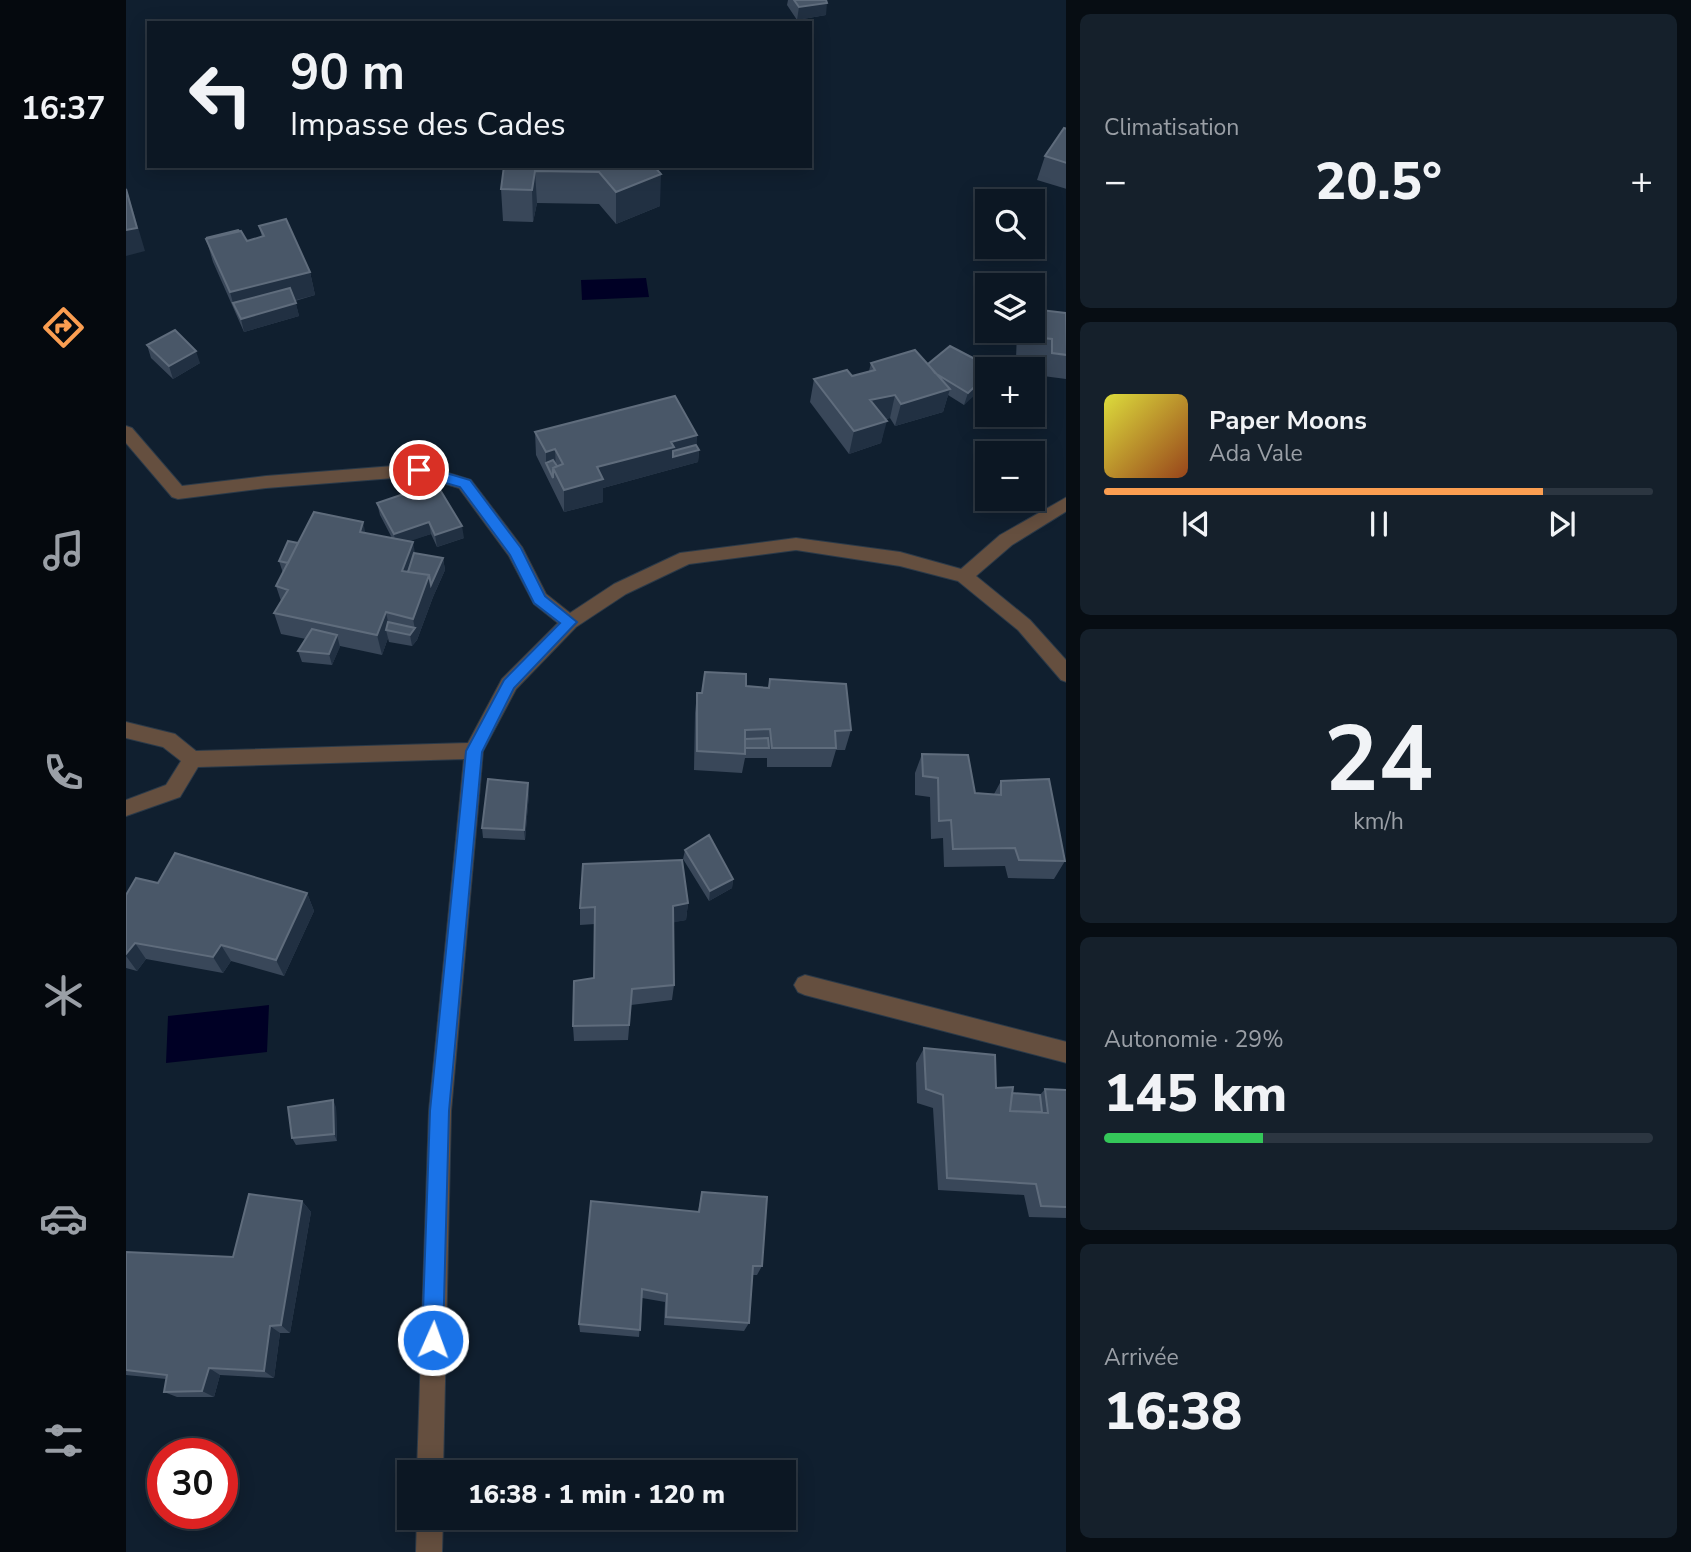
<!DOCTYPE html>
<html lang="fr">
<meta charset="utf-8">
<style>
:root{--surface:#0c1723;--page:#15202b;--text:#f1f3f6;--muted:#9a9fa6;--line:#2c3641;--accent:#fb9e51}
body{margin:0;font-family:"Nunito Sans",sans-serif;background:var(--page);color:var(--text);height:100vh;display:flex;flex-direction:column;font-size:26px;white-space:nowrap}
*{box-sizing:border-box;margin:0}
p{font-size:23px;color:var(--muted)}
.icon{flex:none;width:38px;height:38px;fill:none;stroke:currentColor;stroke-width:2;stroke-linecap:round;stroke-linejoin:round}
.map{position:relative;flex:1;overflow:hidden}
.panel{display:flex;flex-direction:column;gap:14px;padding:14px;background:#070d13;width:625px}
.panel>*{flex:none}
.top-card{position:absolute;left:21px;top:21px;width:665px;height:147px;border-radius:0px;box-shadow:0 4px 18px #0003,0 0 0 2px var(--line);background:#0c1723;color:var(--text);overflow:hidden}
.fabs{position:absolute;left:849px;top:189px;display:grid;gap:14px}
.fabs a{display:grid;place-items:center;width:70px;height:70px;border-radius:0px;background:var(--surface);box-shadow:0 4px 18px #0003,0 0 0 2px var(--line);font-size:35px}
.speed{position:absolute;left:21px;top:1438px;display:flex;gap:14px;font-size:35px;font-weight:700;text-align:center}
.speed>*{display:grid;place-content:center;width:91px;height:91px;border-radius:50%;background:var(--surface);box-shadow:0 4px 18px #0003,0 0 0 2px var(--line);line-height:1}
.speed .limit{border:10px solid #d22;background:#fff;color:#111}
.pin{position:absolute;display:grid;place-items:center;width:60px;height:60px;color:#fff;margin:-30px;border:4px solid #fff;border-radius:50%;box-shadow:0 2px 7px #0007}
.me{position:absolute;width:77px;margin:-38px;rotate:2deg;stroke-linejoin:round;filter:drop-shadow(0 0 5px #0008)}
.turn{display:flex;align-items:center;gap:24px;height:147px;padding:0 28px;font-size:32px}
.turn .icon{width:91px;height:91px;stroke-width:2.5}
.turn b{display:block;font-size:49px;line-height:60px}
.big{font-size:52px;font-weight:800;line-height:1.1}
.panel .card{flex:1;display:flex;flex-direction:column;justify-content:center;gap:10px;min-width:0;padding:0 24px;border-radius:10px;background:var(--page)}
.panel .dial{align-items:center;gap:0}
.dial b{font-size:91px;line-height:1}
.song{display:flex;align-items:center;gap:21px}
.cover{width:84px;height:84px;border-radius:10px;background:linear-gradient(135deg,hsl(60 70% 55%),hsl(20 70% 35%))}
.played{height:7px;border-radius:4px;background:linear-gradient(90deg,var(--accent) 80%,var(--line) 80%)}
.keys{display:flex;justify-content:space-around;direction:ltr}
.heat{display:flex;justify-content:space-between;align-items:center;font-size:38px;direction:ltr}
.charge{height:10px;border-radius:5px;background:linear-gradient(90deg,#34c759 29%,var(--line) 0)}
.trip{position:absolute;left:271px;top:1460px;width:399px;height:70px;border-radius:0px;background:var(--surface);box-shadow:0 4px 18px #0003,0 0 0 2px var(--line);font-weight:800;line-height:70px;text-align:center}
main{display:flex;flex:1;min-height:0}
.menu{display:flex;flex-direction:column;width:126px;justify-content:space-around;align-items:center;background:#05090e;color:var(--muted)}
.menu .icon{width:49px;height:49px}
.menu .current{color:var(--accent)}
.menu b{font-size:32px;color:var(--text)}
.map>svg:first-child{display:block}
.water{fill:#000025}
.lines{fill:none;stroke-linecap:round;stroke-linejoin:round}
.minor-casing{stroke:#2b3a49;stroke-width:2}
.minor{fill:#654f3f;fill-rule:evenodd}
.wall{fill:#394759}
.shaded-wall{fill:#213042}
.building{fill:#495768;stroke:#5f6c7c;stroke-width:2}
.route{fill:#1a73e8;stroke:#114b97;stroke-width:2}
</style>
<main>
<nav class="menu">
<b>16:37</b>
<svg class="icon current" aria-label="directions" viewBox="0 0 24 24"><path d="M12 3l9 9-9 9-9-9zM9 14v-3h6M13 9l2 2-2 2"/></svg>
<svg class="icon" aria-label="music" viewBox="0 0 24 24"><path d="M9 18V5l10-2v13"/><circle cx="6" cy="18" r="3"/><circle cx="16" cy="16" r="3"/></svg>
<svg class="icon" aria-label="phone" viewBox="0 0 24 24"><path d="M5 4h4l2 5-3 2q2 4 5 5l2-3 5 2v4C11 20 4 13 5 4z"/></svg>
<svg class="icon" aria-label="climate" viewBox="0 0 24 24"><path d="M12 3v18M4 7l16 10M4 17L20 7"/></svg>
<svg class="icon" aria-label="car" viewBox="0 0 24 24"><path d="M5 17H2v-5l4-1 3-4h7l3 4 3 1v5h-3M9 17h6M6 11h13"/><circle cx="7" cy="17" r="2"/><circle cx="17" cy="17" r="2"/></svg>
<svg class="icon" aria-label="filters" viewBox="0 0 24 24"><path d="M4 7h16M4 17h16"/><circle cx="9" cy="7" r="2"/><circle cx="15" cy="17" r="2"/></svg>
</nav>
<div class="map">
<svg width="941" height="1552" viewBox="0 0 941 1552">
<rect width="100%" height="100%" fill="#101f2f"/>
<path class="water" d="M 520,278 L 523,297 L 456,300 L 455,280 Z
M 143,1005 L 141,1052 L 40,1063 L 42,1016 Z"/>
<g class="lines">
<defs>
<path id="minor" d="M 0,426 L 6,428 L 56,486 L 140,476 L 293,464 L 345,480 L 396,547 L 420,594 L 444,613 L 488,584 L 554,553 L 670,538 L 774,552 L 835,569 L 874,535 L 941,497 L 941,511 L 886,545 L 850,576 L 904,620 L 941,661 L 941,682 L 935,680 L 892,630 L 832,581 L 774,566 L 670,550 L 563,564 L 500,594 L 450,627 L 390,689 L 357,751 L 325,1111 L 317,1472 L 291,1472 L 303,1111 L 338,759 L 72,767 L 54,797 L 0,816 L 0,800 L 40,785 L 55,761 L 37,747 L 0,738 L 0,722 L 49,734 L 70,751 L 342,743 L 376,679 L 432,623 L 408,604 L 383,556 L 333,488 L 293,476 L 140,488 L 52,499 L 46,497 L 0,443 Z
M 679,975 L 941,1042 L 941,1063 L 679,995 L 672,992 L 668,985 L 672,978 Z
M 291,1517 L 317,1517 L 316,1552 L 290,1552 Z"/>
</defs>
<use href="#minor" class="minor-casing"/>
<use href="#minor" class="minor"/>
</g>
<path class="wall" d="M 662,0 L 700,0 L 700,15 L 671,20 L 661,5 Z
M 941,129 L 941,189 L 911,180 L 919,156 Z
M 378,166 L 528,166 L 534,206 L 490,224 L 473,204 L 411,203 L 407,222 L 377,221 L 375,189 Z
M 133,226 L 184,272 L 189,295 L 169,301 L 173,316 L 118,332 L 87,262 L 80,238 L 121,241 L 136,237 Z
M 941,323 L 941,379 L 917,376 L 917,363 L 890,359 L 891,331 L 906,331 Z
M 21,345 L 74,363 L 47,379 L 25,358 Z
M 745,363 L 802,364 L 868,369 L 838,405 L 822,395 L 817,412 L 769,426 L 764,418 L 760,419 L 755,443 L 723,454 L 684,402 L 688,379 L 726,376 L 743,371 Z
M 409,432 L 571,435 L 570,445 L 573,450 L 572,462 L 477,488 L 477,502 L 438,512 L 410,455 Z
M 251,503 L 338,538 L 311,547 L 305,534 L 282,541 L 289,553 L 317,558 L 319,570 L 307,597 L 291,640 L 286,646 L 263,642 L 262,638 L 256,655 L 214,646 L 206,665 L 176,662 L 172,651 L 180,639 L 155,634 L 148,613 L 155,601 L 150,586 L 157,573 L 153,561 L 172,543 L 240,533 L 266,538 L 254,515 Z
M 644,679 L 725,730 L 719,750 L 710,750 L 705,767 L 641,767 L 641,758 L 619,758 L 616,773 L 568,770 L 569,713 L 571,693 L 620,686 L 642,688 Z
M 796,754 L 849,793 L 868,794 L 875,781 L 939,861 L 928,879 L 882,878 L 879,866 L 818,867 L 817,838 L 805,839 L 804,797 L 789,795 L 789,773 Z
M 403,793 L 399,840 L 357,838 L 356,828 Z
M 559,850 L 607,879 L 606,888 L 583,901 L 557,859 Z
M 32,883 L 181,893 L 188,911 L 158,976 L 105,961 L 97,973 L 20,959 L 11,971 L 0,968 L 0,895 Z
M 562,903 L 560,920 L 547,922 L 548,985 L 546,1000 L 505,1005 L 502,1040 L 448,1041 L 447,1026 L 468,978 L 469,924 L 454,925 L 454,908 Z
M 798,1048 L 870,1088 L 886,1093 L 914,1095 L 919,1089 L 941,1090 L 941,1218 L 903,1217 L 898,1195 L 812,1190 L 807,1108 L 791,1103 L 790,1063 Z
M 210,1107 L 211,1141 L 170,1145 L 166,1138 Z
M 576,1192 L 636,1266 L 631,1275 L 627,1275 L 623,1323 L 618,1331 L 538,1325 L 539,1302 L 516,1298 L 513,1337 L 454,1332 L 453,1324 L 572,1212 Z
M 176,1201 L 185,1212 L 164,1333 L 154,1333 L 148,1378 L 94,1375 L 88,1397 L 51,1397 L 38,1392 L 40,1379 L 0,1375 L 0,1252 L 107,1257 Z"/>
<path class="shaded-wall" d="M 701,3 L 700,15 L 671,20 L 673,7 Z
M 409,171 L 411,203 L 407,222 L 406,190 Z
M 535,174 L 534,206 L 490,224 L 490,192 Z
M 0,187 L 19,251 L 0,256 Z
M 184,272 L 189,295 L 113,315 L 107,303 L 104,292 Z
M 170,303 L 173,316 L 118,332 L 115,319 Z
M 70,351 L 74,363 L 47,379 L 43,366 Z
M 861,375 L 861,384 L 838,405 L 842,393 Z
M 824,389 L 817,412 L 769,426 L 775,404 Z
M 769,395 L 764,418 L 739,422 L 744,400 Z
M 761,421 L 755,443 L 723,454 L 728,431 Z
M 571,435 L 570,451 L 573,450 L 572,462 L 477,488 L 477,502 L 438,512 L 438,490 L 471,467 L 545,442 Z
M 429,449 L 430,472 L 420,463 L 420,452 Z
M 237,522 L 242,544 L 234,532 Z
M 303,522 L 305,534 L 270,546 L 268,534 Z
M 336,526 L 338,538 L 311,547 L 309,535 Z
M 287,542 L 291,564 L 278,581 L 276,571 Z
M 317,558 L 319,570 L 307,597 L 291,640 L 287,619 L 303,575 Z
M 260,612 L 264,631 L 260,630 L 262,638 L 256,655 L 251,635 Z
M 289,628 L 291,640 L 286,646 L 284,635 Z
M 211,635 L 214,647 L 206,665 L 203,654 Z
M 402,783 L 403,793 L 399,840 L 398,830 Z
M 607,879 L 606,888 L 583,901 L 584,891 Z
M 181,893 L 188,911 L 158,976 L 150,960 Z
M 562,903 L 560,920 L 545,923 L 547,906 Z
M 9,943 L 20,959 L 11,971 L 0,956 L 0,954 Z
M 95,945 L 105,961 L 97,973 L 87,957 Z
M 207,1100 L 210,1107 L 211,1141 L 208,1134 Z
M 176,1201 L 185,1212 L 164,1333 L 155,1325 Z
M 144,1326 L 154,1333 L 148,1378 L 138,1371 Z
M 83,1368 L 94,1375 L 88,1397 L 76,1391 Z"/>
<path class="building" d="M 668,0 L 700,0 L 701,3 L 673,7 Z
M 938,128 L 941,129 L 941,163 L 919,156 Z
M 378,166 L 528,166 L 535,174 L 490,192 L 473,172 L 409,171 L 406,190 L 375,189 Z
M 0,189 L 11,228 L 0,230 Z
M 160,219 L 184,272 L 104,292 L 80,239 L 115,231 L 121,241 L 138,236 L 133,226 Z
M 112,230 L 113,231 L 80,238 Z
M 164,288 L 170,303 L 115,319 L 107,303 Z
M 906,309 L 940,313 L 941,355 L 926,353 L 926,339 L 897,336 L 898,331 L 906,331 Z
M 49,330 L 70,351 L 43,366 L 21,345 Z
M 824,346 L 868,369 L 861,369 L 861,375 L 842,393 L 809,373 L 802,364 Z
M 789,350 L 824,389 L 775,404 L 769,395 L 744,400 L 761,421 L 728,431 L 688,379 L 721,370 L 726,376 L 749,370 L 745,363 Z
M 549,396 L 571,435 L 545,442 L 548,447 L 471,467 L 477,479 L 438,490 L 427,468 L 437,464 L 429,449 L 420,452 L 409,432 Z
M 570,445 L 573,450 L 547,457 L 547,451 Z
M 427,460 L 431,466 L 427,468 L 427,478 L 420,463 Z
M 310,483 L 336,526 L 309,535 L 303,522 L 268,534 L 251,503 Z
M 188,512 L 237,522 L 234,532 L 287,542 L 276,571 L 303,575 L 287,619 L 260,612 L 251,635 L 148,613 L 162,590 L 150,586 Z
M 162,541 L 172,543 L 162,563 L 153,561 Z
M 288,553 L 317,558 L 305,585 L 303,575 L 282,572 Z
M 262,622 L 289,628 L 284,635 L 260,630 Z
M 186,629 L 211,635 L 203,654 L 172,651 Z
M 579,672 L 620,674 L 620,686 L 643,688 L 644,679 L 720,684 L 725,730 L 709,731 L 710,748 L 646,748 L 644,729 L 619,730 L 619,754 L 571,751 L 571,693 L 576,693 Z
M 642,738 L 643,748 L 619,748 L 619,739 Z
M 796,754 L 842,755 L 849,793 L 875,795 L 875,781 L 923,779 L 939,861 L 893,860 L 889,848 L 827,849 L 825,820 L 813,821 L 812,778 L 797,776 Z
M 362,779 L 402,783 L 398,830 L 356,828 Z
M 583,835 L 607,879 L 584,891 L 559,850 Z
M 49,853 L 181,893 L 150,960 L 95,945 L 87,957 L 9,943 L 0,954 L 0,895 L 10,878 L 32,883 Z
M 556,860 L 562,903 L 547,906 L 548,985 L 506,989 L 503,1025 L 447,1026 L 448,981 L 468,978 L 469,907 L 454,908 L 457,864 Z
M 798,1048 L 869,1055 L 870,1088 L 887,1087 L 884,1111 L 922,1113 L 919,1089 L 941,1090 L 941,1207 L 915,1206 L 910,1184 L 821,1178 L 817,1095 L 800,1089 Z
M 886,1093 L 914,1095 L 916,1112 L 884,1111 Z
M 207,1100 L 208,1134 L 166,1138 L 162,1107 Z
M 576,1192 L 641,1197 L 636,1266 L 627,1266 L 623,1323 L 540,1317 L 541,1294 L 516,1289 L 514,1330 L 453,1324 L 465,1201 L 573,1212 Z
M 123,1194 L 176,1201 L 155,1325 L 144,1326 L 138,1371 L 83,1368 L 76,1391 L 38,1392 L 41,1375 L 0,1370 L 0,1252 L 107,1257 Z"/>
<path class="route" d="M 293,465 L 344,480 L 395,548 L 419,596 L 451,622 L 388,688 L 356,752 L 323,1111 L 317,1340 L 314,1347 L 307,1350 L 299,1347 L 296,1340 L 304,1111 L 340,751 L 378,680 L 434,623 L 408,603 L 384,555 L 334,487 L 288,474 L 286,470 Z"/>
</svg>
<div class="fabs">
<a><svg class="icon" aria-label="search" viewBox="0 0 24 24"><circle cx="10" cy="10" r="6"/><path d="M15 15l6 6"/></svg></a>
<a><svg class="icon" aria-label="layers" viewBox="0 0 24 24"><path d="M12 4l9 5-9 5-9-5zM3 14l9 5 9-5"/></svg></a>
<a>+</a>
<a>−</a>
</div>
<div class="speed"><div class="limit">30</div></div>
<div class="pin" style="left:293px;top:470px;background:#d93025"><svg class="icon" aria-label="arrive" viewBox="0 0 24 24"><path d="M6 21V4h12l-3 4 3 4H6"/></svg></div>
<svg class="me" style="left:307px;top:1340px" viewBox="-20 -20 40 40"><circle r="17" fill="#1a73e8" stroke="#fff" stroke-width="3"/><path d="M0-11L8 9 0 5-8 9z" fill="#fff"/></svg>
<div class="trip">16:38 · 1 min · 120 m</div>
<div class="top-card">
<div class="turn"><svg class="icon" aria-label="left" viewBox="0 0 24 24"><path d="M17 20v-9H6M10 6l-5 5 5 5"/></svg><div><b>90 m</b>Impasse des Cades</div></div>
</div>
</div>
<section class="panel">
<div class="card"><p>Climatisation</p>
<div class="heat"><a>−</a><b class="big">20.5°</b><a>+</a></div>
</div>
<div class="card">
<div class="song"><i class="cover"></i><div><b>Paper Moons</b><p>Ada Vale</p></div></div>
<div class="played"></div>
<div class="keys"><svg class="icon" aria-label="previous" viewBox="0 0 24 24"><path d="M18 5L8 12l10 7zM5 5v14"/></svg><svg class="icon" aria-label="pause" viewBox="0 0 24 24"><path d="M8 5v14M16 5v14"/></svg><svg class="icon" aria-label="next" viewBox="0 0 24 24"><path d="M6 5l10 7-10 7zM19 5v14"/></svg></div>
</div>
<div class="card dial"><b>24</b><p>km/h</p></div>
<div class="card"><p>Autonomie · 29%</p><b class="big">145 km</b><div class="charge"></div></div>
<div class="card"><p>Arrivée</p><b class="big">16:38</b></div>
</section>
</main>
